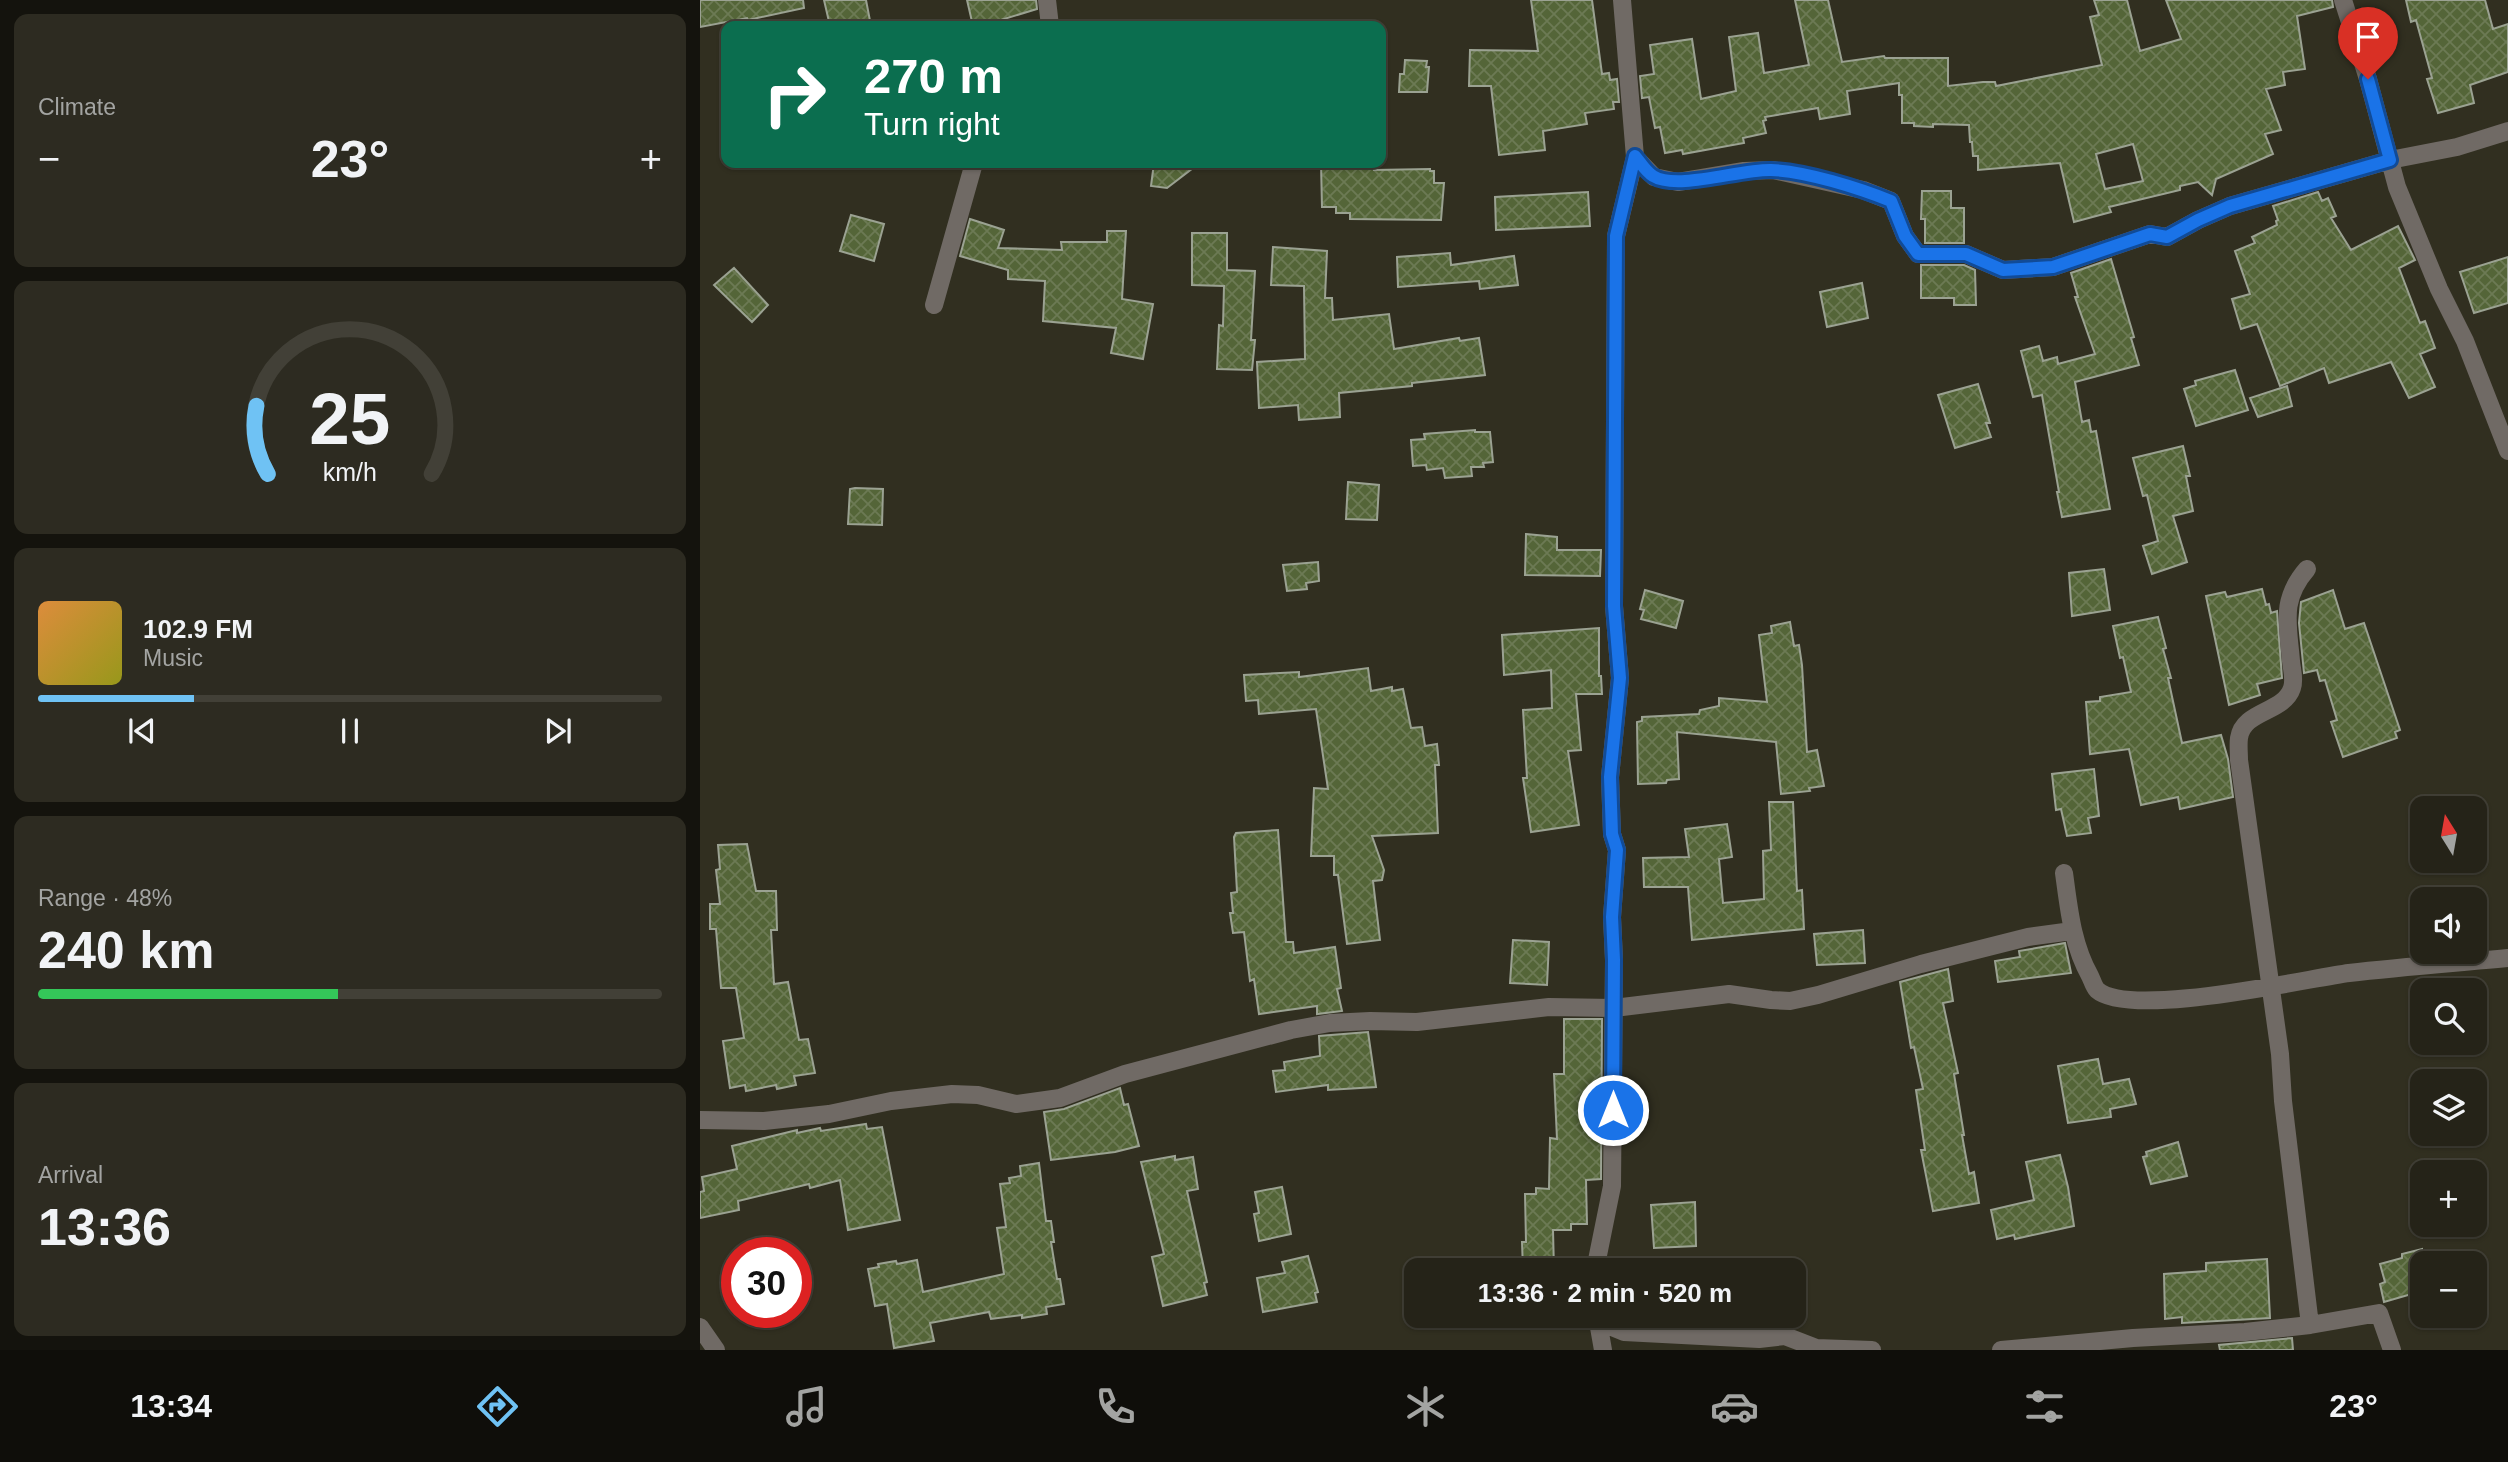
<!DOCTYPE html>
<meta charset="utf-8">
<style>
:root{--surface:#252318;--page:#2d2b21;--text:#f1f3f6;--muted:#a3a4a2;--line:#424037;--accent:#6fc2f4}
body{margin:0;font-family:Arial,sans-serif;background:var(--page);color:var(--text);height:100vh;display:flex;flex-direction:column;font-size:26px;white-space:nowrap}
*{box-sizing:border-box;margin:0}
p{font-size:23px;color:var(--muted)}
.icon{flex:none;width:38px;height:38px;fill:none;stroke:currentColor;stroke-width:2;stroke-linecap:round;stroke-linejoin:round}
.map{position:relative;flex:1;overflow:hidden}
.panel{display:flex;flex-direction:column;gap:14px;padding:14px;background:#14130d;width:700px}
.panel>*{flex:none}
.hud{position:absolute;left:21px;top:21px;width:665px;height:147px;border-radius:14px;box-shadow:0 2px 5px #0004,0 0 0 2px var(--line);background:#0b6e4f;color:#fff;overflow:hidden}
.needle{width:46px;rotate:349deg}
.tools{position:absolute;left:1710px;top:796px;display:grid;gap:14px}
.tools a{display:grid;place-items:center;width:77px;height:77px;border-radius:14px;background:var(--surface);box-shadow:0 2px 5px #0004,0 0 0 2px var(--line);font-size:35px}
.speed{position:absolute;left:21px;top:1237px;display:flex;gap:14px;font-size:35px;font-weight:700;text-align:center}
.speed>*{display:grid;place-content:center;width:91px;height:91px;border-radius:50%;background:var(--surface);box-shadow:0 2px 5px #0004,0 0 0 2px var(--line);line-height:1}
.speed .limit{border:10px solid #d22;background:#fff;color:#111}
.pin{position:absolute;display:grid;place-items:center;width:60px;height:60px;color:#fff;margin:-72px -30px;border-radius:50% 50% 50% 0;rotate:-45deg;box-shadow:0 0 7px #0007}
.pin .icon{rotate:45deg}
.me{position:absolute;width:77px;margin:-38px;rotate:0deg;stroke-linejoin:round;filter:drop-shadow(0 0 5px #0008)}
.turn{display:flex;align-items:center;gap:24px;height:147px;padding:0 28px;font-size:32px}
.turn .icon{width:91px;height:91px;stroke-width:2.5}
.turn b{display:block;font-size:49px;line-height:60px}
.big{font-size:52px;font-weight:600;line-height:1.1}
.panel .tile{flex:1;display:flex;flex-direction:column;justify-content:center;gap:10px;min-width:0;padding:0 24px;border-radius:14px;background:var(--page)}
.panel .dial{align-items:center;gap:0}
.dial svg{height:182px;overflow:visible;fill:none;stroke:var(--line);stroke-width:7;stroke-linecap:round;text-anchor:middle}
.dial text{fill:var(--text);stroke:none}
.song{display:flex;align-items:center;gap:21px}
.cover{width:84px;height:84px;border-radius:10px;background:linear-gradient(135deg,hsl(30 70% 55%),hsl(60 70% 35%))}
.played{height:7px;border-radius:4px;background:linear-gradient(90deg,var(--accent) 25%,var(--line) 25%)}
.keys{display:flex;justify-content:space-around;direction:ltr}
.heat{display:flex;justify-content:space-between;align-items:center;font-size:38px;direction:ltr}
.charge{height:10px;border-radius:5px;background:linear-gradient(90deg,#34c759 48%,var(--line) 0)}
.trip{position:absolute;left:704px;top:1258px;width:402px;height:70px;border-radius:14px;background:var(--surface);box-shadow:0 2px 5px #0004,0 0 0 2px var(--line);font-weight:600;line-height:70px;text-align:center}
.tab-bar{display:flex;height:112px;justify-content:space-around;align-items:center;background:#0f0e0a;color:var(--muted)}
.tab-bar .icon{width:49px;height:49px}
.tab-bar .selected{color:var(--accent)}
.tab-bar b{font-size:32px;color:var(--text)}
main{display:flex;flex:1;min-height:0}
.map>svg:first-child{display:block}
.building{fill:url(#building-cross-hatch);stroke:#9ba292;stroke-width:2;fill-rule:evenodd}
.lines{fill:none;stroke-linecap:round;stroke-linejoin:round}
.minor{stroke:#706a65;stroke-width:18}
.route-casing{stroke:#114b97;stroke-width:18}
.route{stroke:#1a73e8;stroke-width:12}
</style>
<main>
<section class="panel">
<div class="tile"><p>Climate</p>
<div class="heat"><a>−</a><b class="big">23°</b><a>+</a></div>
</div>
<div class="tile dial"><svg viewBox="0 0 100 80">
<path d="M14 69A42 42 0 1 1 86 69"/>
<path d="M14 69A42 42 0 0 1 9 39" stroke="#6fc2f4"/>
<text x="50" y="56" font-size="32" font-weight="700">25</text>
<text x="50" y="72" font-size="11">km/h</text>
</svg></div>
<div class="tile">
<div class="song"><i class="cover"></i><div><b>102.9 FM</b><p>Music</p></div></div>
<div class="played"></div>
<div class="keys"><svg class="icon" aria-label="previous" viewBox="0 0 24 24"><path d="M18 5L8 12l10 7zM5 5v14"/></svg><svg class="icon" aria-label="pause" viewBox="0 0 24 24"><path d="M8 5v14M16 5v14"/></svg><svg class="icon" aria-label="next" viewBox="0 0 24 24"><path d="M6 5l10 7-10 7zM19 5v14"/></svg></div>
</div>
<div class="tile"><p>Range · 48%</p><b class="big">240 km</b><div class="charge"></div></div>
<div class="tile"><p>Arrival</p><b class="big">13:36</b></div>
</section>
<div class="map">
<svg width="1808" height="1350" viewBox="0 0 1808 1350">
<defs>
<pattern id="building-cross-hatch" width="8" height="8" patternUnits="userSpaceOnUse" patternTransform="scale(1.75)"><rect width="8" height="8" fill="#546538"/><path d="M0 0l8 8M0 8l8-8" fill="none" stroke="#6c7a54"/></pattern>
</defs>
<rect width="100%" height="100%" fill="#312f20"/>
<path class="building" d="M 0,0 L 103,0 L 104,8 L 48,20 L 47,18 L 0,27 Z
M 124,0 L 166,0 L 171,26 L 130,26 Z
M 267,0 L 336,0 L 337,9 L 281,26 L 273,26 Z
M 831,0 L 892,0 L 902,74 L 909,73 L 910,80 L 917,79 L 919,102 L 913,102 L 914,109 L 885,113 L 887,124 L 843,131 L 845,150 L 799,155 L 791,86 L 769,86 L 770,50 L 838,51 Z
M 1095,0 L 1128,0 L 1142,62 L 1184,56 L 1185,58 L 1248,58 L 1248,86 L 1283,82 L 1295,82 L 1296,86 L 1402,65 L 1390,17 L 1399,15 L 1394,0 L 1427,0 L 1440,51 L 1481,39 L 1466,0 L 1632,0 L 1633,7 L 1597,16 L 1605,69 L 1583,72 L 1585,85 L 1566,89 L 1581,130 L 1565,134 L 1573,154 L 1516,179 L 1512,195 L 1498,182 L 1480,186 L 1480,190 L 1409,207 L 1411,212 L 1374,222 L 1360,163 L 1278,170 L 1278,156 L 1273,156 L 1272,142 L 1270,142 L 1269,125 L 1233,124 L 1233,127 L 1214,126 L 1214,123 L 1202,123 L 1202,95 L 1199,95 L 1199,83 L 1147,91 L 1150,114 L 1120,119 L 1118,108 L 1065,117 L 1066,120 L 1063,121 L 1066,133 L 1043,138 L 1044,143 L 983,154 L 982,150 L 965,153 L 960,127 L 955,128 L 949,97 L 942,98 L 940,76 L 954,74 L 950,45 L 992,39 L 1001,99 L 1036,91 L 1029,37 L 1058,33 L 1064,73 L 1109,65 ZM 1433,144 L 1443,181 L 1405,189 L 1396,154 Z
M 1706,0 L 1785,0 L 1793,29 L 1808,24 L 1808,72 L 1770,85 L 1774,103 L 1738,113 L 1727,79 L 1732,78 L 1716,20 L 1711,22 Z
M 705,60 L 727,61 L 726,67 L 729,67 L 727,92 L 699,92 L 700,74 L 704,74 Z
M 454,163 L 474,163 L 474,167 L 493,168 L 467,188 L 451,186 Z
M 621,163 L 674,163 L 674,170 L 730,169 L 730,171 L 734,171 L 734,183 L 744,183 L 741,220 L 650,219 L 650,213 L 636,213 L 636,207 L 622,207 Z
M 1222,191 L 1251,191 L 1251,208 L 1264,208 L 1264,243 L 1225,243 L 1225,219 L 1221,219 Z
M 888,192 L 890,226 L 796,230 L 795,197 Z
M 1618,192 L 1622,201 L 1628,198 L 1636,216 L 1631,218 L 1651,250 L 1698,226 L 1715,260 L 1699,268 L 1720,323 L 1725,321 L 1735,348 L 1720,354 L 1735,387 L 1709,398 L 1691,362 L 1629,383 L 1624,368 L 1580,386 L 1557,324 L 1541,329 L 1532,299 L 1550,294 L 1535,251 L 1555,243 L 1552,237 L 1577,225 L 1576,221 L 1578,220 L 1573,206 Z
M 151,215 L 184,224 L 174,261 L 140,251 Z
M 270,219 L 304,230 L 298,248 L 362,250 L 361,242 L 407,242 L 407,231 L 426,231 L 422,299 L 453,304 L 443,359 L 411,353 L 416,328 L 343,321 L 345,281 L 308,279 L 308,270 L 260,256 Z
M 492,233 L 527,233 L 527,270 L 555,271 L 551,340 L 555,340 L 552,370 L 517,369 L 519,325 L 523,326 L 524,286 L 492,285 Z
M 573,247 L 627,251 L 625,298 L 632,298 L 633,320 L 689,314 L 694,349 L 759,338 L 760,341 L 779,338 L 785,375 L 712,383 L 712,386 L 639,393 L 640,417 L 599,420 L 598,405 L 559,408 L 557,362 L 605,359 L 604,286 L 571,285 Z
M 750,253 L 751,265 L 814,256 L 818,285 L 780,289 L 779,281 L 698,287 L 697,257 Z
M 1808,257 L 1808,303 L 1774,313 L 1760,272 Z
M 1411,259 L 1434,337 L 1431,338 L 1439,365 L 1375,382 L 1382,422 L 1389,420 L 1391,432 L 1396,431 L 1410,509 L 1362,517 L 1357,492 L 1359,492 L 1342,395 L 1333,397 L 1321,351 L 1339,346 L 1343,361 L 1357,357 L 1358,364 L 1395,354 L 1375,297 L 1378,297 L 1371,273 Z
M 1221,265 L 1264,265 L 1275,270 L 1276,305 L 1254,305 L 1254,298 L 1221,298 Z
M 34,268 L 68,305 L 52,322 L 14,285 Z
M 1162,283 L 1168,318 L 1127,327 L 1120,292 Z
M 1535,370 L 1548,410 L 1496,426 L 1484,389 L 1496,385 L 1495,381 Z
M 1278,384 L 1290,423 L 1286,423 L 1291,437 L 1255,448 L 1238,395 Z
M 1587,386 L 1592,406 L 1558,417 L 1550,398 Z
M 775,430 L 775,432 L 790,432 L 793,462 L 783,463 L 784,467 L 771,467 L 772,476 L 745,478 L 743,468 L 727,470 L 726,465 L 713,466 L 711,440 L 725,439 L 724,434 Z
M 1483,446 L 1490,476 L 1486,476 L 1493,511 L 1473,516 L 1487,562 L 1452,574 L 1443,546 L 1458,541 L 1447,495 L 1443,496 L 1433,458 Z
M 648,482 L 679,485 L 677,520 L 646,519 Z
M 155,488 L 183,489 L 182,525 L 148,524 L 150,489 Z
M 826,534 L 857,537 L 857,550 L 901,550 L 900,576 L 825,575 Z
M 618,562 L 619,581 L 606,583 L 607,589 L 587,591 L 583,565 Z
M 1404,569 L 1410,610 L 1372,616 L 1369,573 Z
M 1562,589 L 1566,605 L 1569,604 L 1571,613 L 1577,611 L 1582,678 L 1557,684 L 1560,695 L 1529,705 L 1506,596 L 1525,592 L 1527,597 Z
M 945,590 L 983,601 L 976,628 L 941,619 L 944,610 L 940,609 Z
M 1633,590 L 1645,629 L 1664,623 L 1700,730 L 1695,732 L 1697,738 L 1643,757 L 1631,722 L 1637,720 L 1625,680 L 1620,681 L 1617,670 L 1604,673 L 1599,623 L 1601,602 Z
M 1458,617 L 1466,648 L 1463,649 L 1471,678 L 1468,678 L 1482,743 L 1521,735 L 1528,759 L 1533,797 L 1480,809 L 1478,797 L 1441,805 L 1429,749 L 1390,754 L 1386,702 L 1400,701 L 1400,697 L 1431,692 L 1423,657 L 1420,658 L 1413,626 Z
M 1090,622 L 1094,646 L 1099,645 L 1102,665 L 1107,752 L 1117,750 L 1124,786 L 1109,788 L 1110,791 L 1081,794 L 1076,742 L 977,732 L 979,779 L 967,780 L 966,783 L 938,784 L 937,722 L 942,721 L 942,717 L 999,714 L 1000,710 L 1019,706 L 1019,698 L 1067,702 L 1059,635 L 1072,633 L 1071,626 Z
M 899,628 L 899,676 L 901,676 L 902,694 L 876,694 L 881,750 L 868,751 L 879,825 L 831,832 L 823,778 L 827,778 L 823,710 L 852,708 L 851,670 L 804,675 L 802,635 Z
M 668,668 L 671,691 L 692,687 L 692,691 L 703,689 L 711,728 L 722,727 L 725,746 L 737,744 L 739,765 L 735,765 L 738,833 L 672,836 L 684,870 L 682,880 L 673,881 L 680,940 L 647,944 L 638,875 L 634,875 L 634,856 L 611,856 L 614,788 L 628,789 L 616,709 L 559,714 L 558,700 L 546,701 L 544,675 L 599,672 L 599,677 Z
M 1394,769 L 1399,816 L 1388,818 L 1391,833 L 1367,836 L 1361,809 L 1356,810 L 1352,774 Z
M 1069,802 L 1093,802 L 1097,891 L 1102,890 L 1104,929 L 992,940 L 988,887 L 944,887 L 943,858 L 989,857 L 985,829 L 1027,824 L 1032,857 L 1019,859 L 1023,903 L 1064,899 L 1063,851 L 1071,850 Z
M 578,830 L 586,942 L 593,942 L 594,953 L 635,947 L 641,988 L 637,989 L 642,1011 L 617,1014 L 617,1006 L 559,1014 L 554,979 L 550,981 L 544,932 L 533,933 L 530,913 L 533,913 L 531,893 L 537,892 L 534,837 L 536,833 Z
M 47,844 L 56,891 L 76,891 L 77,930 L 71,930 L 74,984 L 88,982 L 99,1040 L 108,1039 L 115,1073 L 94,1076 L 96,1085 L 77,1089 L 76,1085 L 46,1091 L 45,1085 L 30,1088 L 23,1041 L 44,1038 L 36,988 L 21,988 L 16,929 L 10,929 L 10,904 L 20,904 L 16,870 L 20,869 L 18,845 Z
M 1163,930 L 1165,963 L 1117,965 L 1114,934 Z
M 813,940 L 849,942 L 847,985 L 810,983 Z
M 1365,943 L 1371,973 L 1298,982 L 1295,961 L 1320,957 L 1319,951 Z
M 1248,969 L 1253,1001 L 1243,1003 L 1258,1073 L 1254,1074 L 1264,1135 L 1262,1135 L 1269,1174 L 1274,1172 L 1279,1203 L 1233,1211 L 1221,1150 L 1225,1150 L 1216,1090 L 1223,1089 L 1214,1047 L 1211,1048 L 1200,982 Z
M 864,1019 L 902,1019 L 901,1179 L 886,1180 L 887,1224 L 871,1224 L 871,1230 L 853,1230 L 854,1270 L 823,1270 L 822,1242 L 826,1242 L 825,1194 L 836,1194 L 836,1188 L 849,1189 L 850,1138 L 857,1139 L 854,1074 L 864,1074 Z
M 668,1032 L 676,1087 L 628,1090 L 628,1085 L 576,1092 L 573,1071 L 585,1070 L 584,1062 L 620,1056 L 619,1036 Z
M 1398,1059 L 1403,1084 L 1429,1079 L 1436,1104 L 1410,1109 L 1411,1117 L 1368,1123 L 1358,1066 Z
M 420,1088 L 424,1105 L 428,1104 L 439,1146 L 415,1152 L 351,1160 L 344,1112 L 364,1109 Z
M 166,1124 L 167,1129 L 182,1127 L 200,1220 L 148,1230 L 140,1180 L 110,1188 L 109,1184 L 38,1201 L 39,1210 L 0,1218 L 0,1192 L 4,1191 L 2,1177 L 37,1169 L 32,1146 L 97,1130 L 97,1133 L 120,1128 L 121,1131 Z
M 1478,1142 L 1487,1176 L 1451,1184 L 1443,1157 L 1447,1156 L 1446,1152 Z
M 1360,1155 L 1368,1187 L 1374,1226 L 1315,1239 L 1314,1235 L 1297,1239 L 1291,1210 L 1334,1200 L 1326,1162 Z
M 475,1156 L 475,1160 L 493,1157 L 498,1189 L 487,1191 L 507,1282 L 504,1283 L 507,1295 L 463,1306 L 452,1257 L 464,1254 L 441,1162 Z
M 339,1163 L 346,1221 L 351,1221 L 354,1242 L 351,1242 L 357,1279 L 360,1279 L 364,1304 L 346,1307 L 347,1314 L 322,1318 L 322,1315 L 291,1319 L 289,1312 L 230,1323 L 234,1341 L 194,1348 L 187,1304 L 175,1306 L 168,1269 L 179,1267 L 178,1264 L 196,1261 L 197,1264 L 217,1260 L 223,1292 L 304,1274 L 297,1228 L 306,1227 L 300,1184 L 310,1183 L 309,1178 L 321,1176 L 320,1166 Z
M 582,1187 L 591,1234 L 559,1241 L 554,1214 L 559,1213 L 555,1192 Z
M 995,1202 L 996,1246 L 954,1248 L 951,1205 Z
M 1722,1249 L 1722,1291 L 1684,1302 L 1680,1284 L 1685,1282 L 1680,1264 L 1702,1258 L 1702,1254 Z
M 608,1256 L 618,1292 L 615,1293 L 617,1302 L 563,1312 L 557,1278 L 585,1273 L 582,1262 Z
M 1567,1259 L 1570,1318 L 1482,1323 L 1482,1317 L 1465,1319 L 1464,1274 L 1506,1271 L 1506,1263 Z
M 1592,1338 L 1593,1350 L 1520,1350 L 1519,1345 Z"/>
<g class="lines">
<path class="minor" d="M 347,0 L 350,26
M 922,0 L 935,157 L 954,177 L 978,182 L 1044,171 L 1073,170 L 1163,190 L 1191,201 L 1205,236 L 1218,254 L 1266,254 L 1303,270 L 1353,267 L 1450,234 L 1467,237 L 1498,220 L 1530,206 L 1690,160 L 1757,147 L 1808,131
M 1643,0 L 1668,79 L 1697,187 L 1739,289 L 1765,341 L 1808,451
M 234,305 L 274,163
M 1607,569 C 1580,600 1588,624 1591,661 C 1592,671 1595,679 1592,688 C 1584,713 1543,710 1539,738 C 1538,745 1539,753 1539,760 L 1580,1054 L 1583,1101 L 1610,1325
M 1364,873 C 1369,909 1372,944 1390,976 C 1392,980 1394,987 1397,990 C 1430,1019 1604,979 1649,973 C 1702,967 1755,963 1808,958
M 0,1120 L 64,1121 L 129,1114 L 191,1101 L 252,1094 L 278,1095 L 316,1104 L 360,1098 L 425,1074 L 591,1030 L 630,1023 L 670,1021 L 717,1022 L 849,1007 L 914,1008 L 1029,994 L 1071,1000 L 1090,1001 L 1118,995 L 1221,964 L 1328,937 L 1372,931
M 895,1270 L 912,1186 L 914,960 L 912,917 L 917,850 L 912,834 L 910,777 L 920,678 L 914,606 L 916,236 L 935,157
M 897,1316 L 903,1350
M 897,1321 L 924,1332 L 1059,1339 L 1085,1336 L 1116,1348 L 1172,1350
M 0,1327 L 16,1350
M 1301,1350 L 1433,1338 L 1545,1332 L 1610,1325 L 1679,1313 L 1692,1350"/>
</g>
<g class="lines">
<defs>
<path id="route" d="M 913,1110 L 914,960 L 912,917 L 917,850 L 912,834 L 910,777 L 920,678 L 914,606 L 916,236 L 935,156 C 940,162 946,172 953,176 C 977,191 1040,169 1071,170 C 1105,171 1159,188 1191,201 L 1205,236 L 1218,254 L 1266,254 L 1303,270 L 1353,267 L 1450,234 L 1467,237 L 1498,220 L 1530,206 L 1690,160 L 1668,79"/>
</defs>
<use href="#route" class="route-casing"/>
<use href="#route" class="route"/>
</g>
</svg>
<div class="tools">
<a><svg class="needle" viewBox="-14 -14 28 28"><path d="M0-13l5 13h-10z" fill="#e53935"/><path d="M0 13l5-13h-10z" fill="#a3a4a2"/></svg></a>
<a><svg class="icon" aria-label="sound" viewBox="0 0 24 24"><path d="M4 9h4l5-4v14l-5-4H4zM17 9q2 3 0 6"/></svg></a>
<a><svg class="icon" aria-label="search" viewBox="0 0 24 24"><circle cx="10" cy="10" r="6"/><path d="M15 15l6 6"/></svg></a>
<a><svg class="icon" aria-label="layers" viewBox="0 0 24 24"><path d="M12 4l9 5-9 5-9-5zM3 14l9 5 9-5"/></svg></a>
<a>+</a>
<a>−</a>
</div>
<div class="speed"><div class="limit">30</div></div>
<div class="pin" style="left:1668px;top:79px;background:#d93025"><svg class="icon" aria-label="arrive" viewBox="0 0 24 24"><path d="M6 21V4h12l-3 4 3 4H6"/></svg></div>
<svg class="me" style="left:913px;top:1110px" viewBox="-20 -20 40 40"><circle r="17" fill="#1a73e8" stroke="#fff" stroke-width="3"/><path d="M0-11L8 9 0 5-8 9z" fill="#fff"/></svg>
<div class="trip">13:36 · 2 min · 520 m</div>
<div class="hud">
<div class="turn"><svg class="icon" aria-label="right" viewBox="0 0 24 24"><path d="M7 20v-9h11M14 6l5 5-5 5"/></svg><div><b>270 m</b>Turn right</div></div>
</div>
</div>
</main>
<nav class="tab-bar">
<b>13:34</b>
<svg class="icon selected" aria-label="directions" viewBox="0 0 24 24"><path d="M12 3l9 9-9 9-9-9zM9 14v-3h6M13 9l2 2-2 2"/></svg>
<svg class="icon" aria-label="music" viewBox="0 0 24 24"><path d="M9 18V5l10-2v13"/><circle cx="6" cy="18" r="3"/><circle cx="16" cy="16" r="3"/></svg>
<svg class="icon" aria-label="phone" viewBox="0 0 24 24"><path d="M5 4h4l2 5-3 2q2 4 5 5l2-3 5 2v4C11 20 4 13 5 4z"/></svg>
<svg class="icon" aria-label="climate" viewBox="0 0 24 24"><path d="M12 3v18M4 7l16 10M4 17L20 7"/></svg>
<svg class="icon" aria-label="car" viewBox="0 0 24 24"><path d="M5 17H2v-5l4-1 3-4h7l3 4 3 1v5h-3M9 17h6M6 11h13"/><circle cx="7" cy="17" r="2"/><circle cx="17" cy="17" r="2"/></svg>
<svg class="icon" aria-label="filters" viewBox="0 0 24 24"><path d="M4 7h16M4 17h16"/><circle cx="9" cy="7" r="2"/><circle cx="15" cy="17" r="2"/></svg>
<b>23°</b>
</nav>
